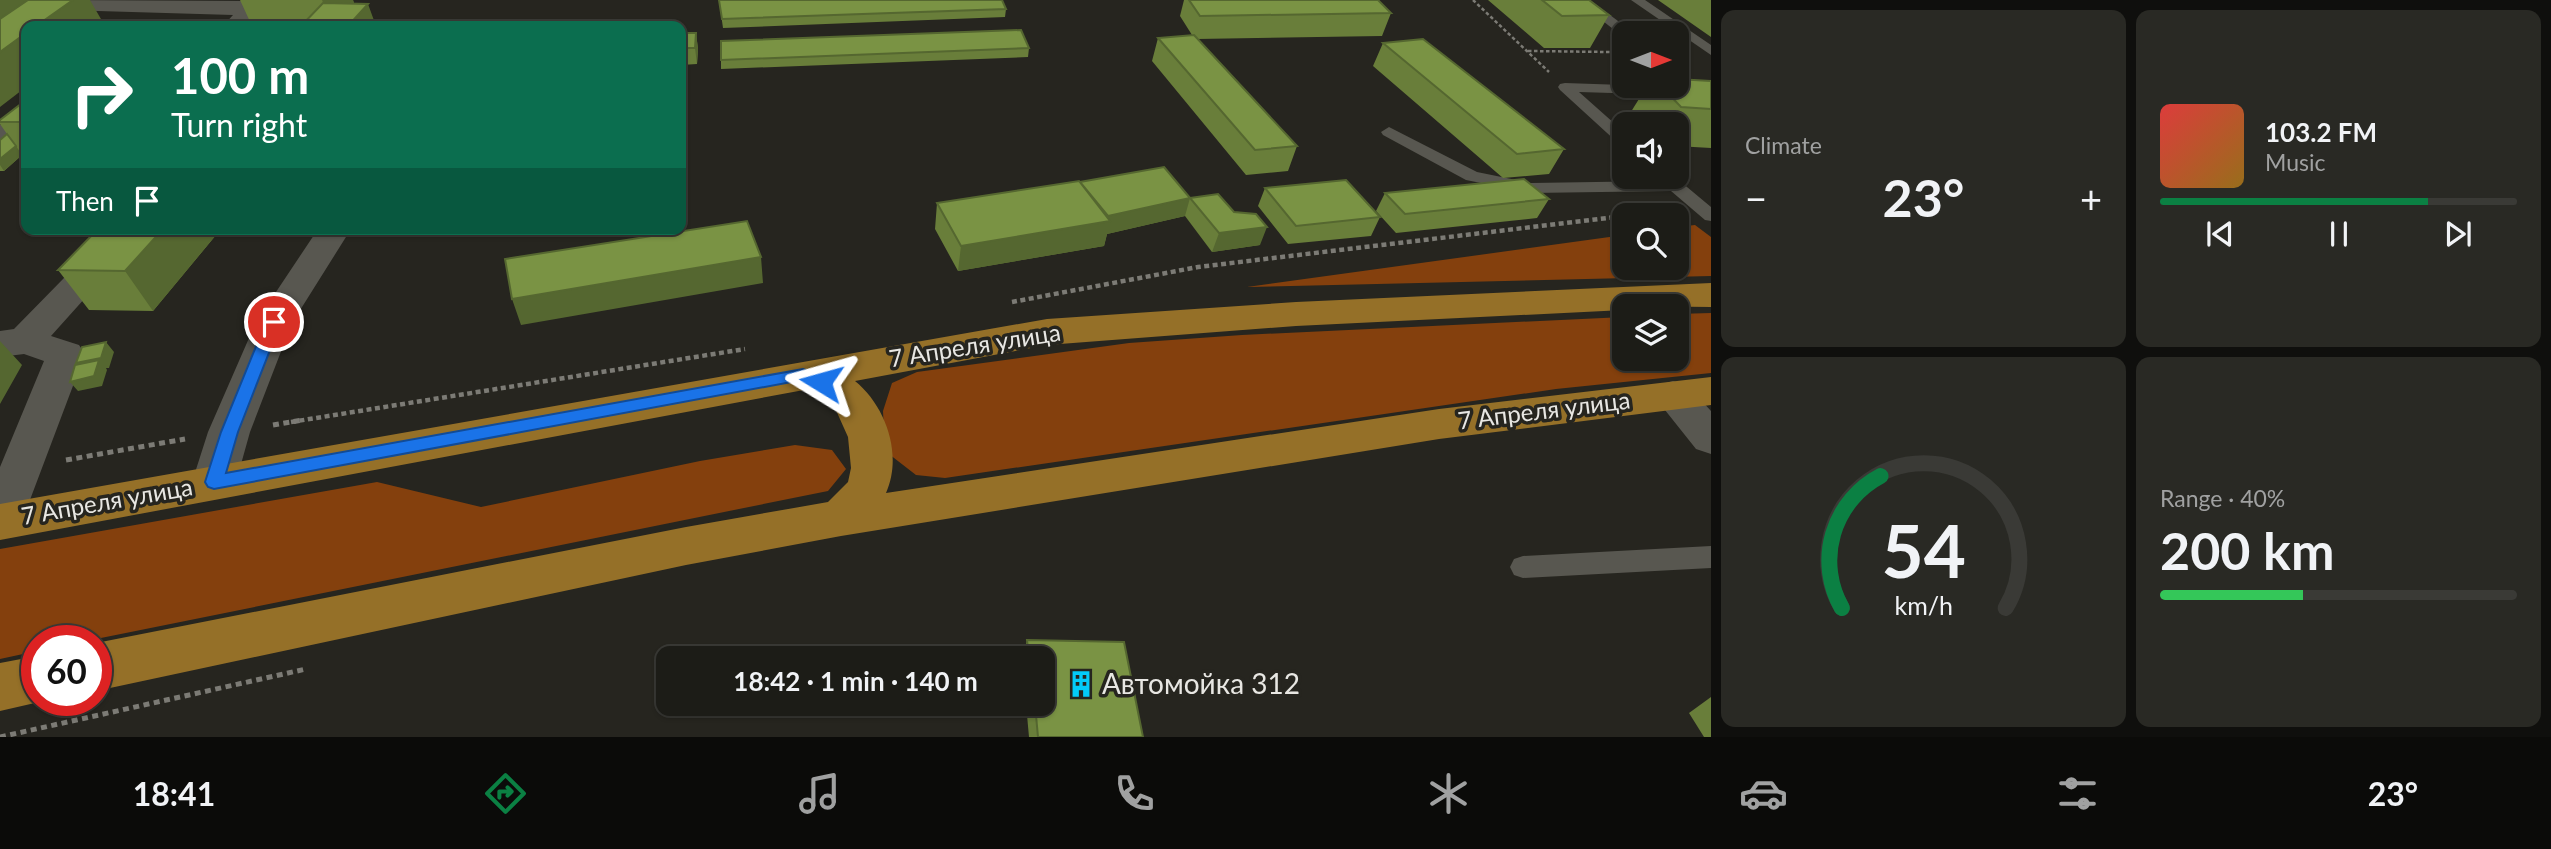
<!DOCTYPE html>
<meta charset="utf-8">
<style>
:root{--surface:#1c1c17;--page:#292924;--text:#f1f3f6;--muted:#a0a1a1;--line:#3a3a36;--accent:#0b8043}
body{margin:0;font-family:Lato,sans-serif;background:var(--page);color:var(--text);height:100vh;display:flex;flex-direction:column;font-size:26px;white-space:nowrap}
*{box-sizing:border-box;margin:0}
p{font-size:23px;color:var(--muted)}
.icon{flex:none;width:38px;height:38px;fill:none;stroke:currentColor;stroke-width:2;stroke-linecap:round;stroke-linejoin:round}
.map{position:relative;flex:1;overflow:hidden}
.drawer{display:flex;flex-direction:column;gap:10px;padding:10px;background:#0f0f0d;width:840px}
.drawer>*{flex:none}
.banner{position:absolute;left:21px;top:21px;width:665px;height:214px;border-radius:14px;box-shadow:0 2px 5px #0004,0 0 0 2px var(--line);background:#0b6e4f;color:#fff;overflow:hidden}
.needle{width:46px;rotate:90deg}
.controls{position:absolute;left:1612px;top:21px;display:grid;gap:14px}
.controls a{display:grid;place-items:center;width:77px;height:77px;border-radius:14px;background:var(--surface);box-shadow:0 2px 5px #0004,0 0 0 2px var(--line);font-size:35px}
.speed{position:absolute;left:21px;top:625px;display:flex;gap:14px;font-size:35px;font-weight:700;text-align:center}
.speed>*{display:grid;place-content:center;width:91px;height:91px;border-radius:50%;background:var(--surface);box-shadow:0 2px 5px #0004,0 0 0 2px var(--line);line-height:1}
.speed .limit{border:10px solid #d22;background:#fff;color:#111}
.pin{position:absolute;display:grid;place-items:center;width:60px;height:60px;color:#fff;margin:-30px;border:4px solid #fff;border-radius:50%;box-shadow:0 2px 7px #0007}
.me{position:absolute;width:77px;margin:-38px;rotate:278deg;stroke-linejoin:round;filter:drop-shadow(0 0 5px #0008)}
.turn{display:flex;align-items:center;gap:24px;height:147px;padding:0 35px;font-size:32px}
.turn .icon{width:91px;height:91px;stroke-width:2.5}
.turn b{display:block;font-size:49px;line-height:60px}
.then{display:flex;align-items:center;height:66px;padding:0 35px;background:#0003;gap:14px;font-size:26px}
.big{font-size:52px;font-weight:700;line-height:1.1}
.drawer .tile{flex:1;display:flex;flex-direction:column;justify-content:center;gap:10px;min-width:0;padding:0 24px;border-radius:14px;background:var(--page)}
.drawer .dial{align-items:center;gap:0}
.dial svg{height:182px;overflow:visible;fill:none;stroke:var(--line);stroke-width:7;stroke-linecap:round;text-anchor:middle}
.dial text{fill:var(--text);stroke:none}
.song{display:flex;align-items:center;gap:21px}
.cover{width:84px;height:84px;border-radius:10px;background:linear-gradient(135deg,hsl(0 70% 55%),hsl(40 70% 35%))}
.played{height:7px;border-radius:4px;background:linear-gradient(90deg,var(--accent) 75%,var(--line) 75%)}
.keys{display:flex;justify-content:space-around;direction:ltr}
.heat{display:flex;justify-content:space-between;align-items:center;font-size:38px;direction:ltr}
.charge{height:10px;border-radius:5px;background:linear-gradient(90deg,#34c759 40%,var(--line) 0)}
.drawer .tiles{flex:1;display:grid;gap:10px;grid-template-columns:repeat(2,1fr)}
.trip{position:absolute;left:656px;top:646px;width:399px;height:70px;border-radius:14px;background:var(--surface);box-shadow:0 2px 5px #0004,0 0 0 2px var(--line);font-weight:700;line-height:70px;text-align:center}
.tab-bar{display:flex;height:112px;justify-content:space-around;align-items:center;background:#0b0b09;color:var(--muted)}
.tab-bar .icon{width:49px;height:49px}
.tab-bar .active{color:var(--accent)}
.tab-bar b{font-size:32px;color:var(--text)}
main{display:flex;flex:1;min-height:0}
.map>svg:first-child{display:block}
.forest{fill:#84400d}
.lines{fill:none;stroke-linecap:round;stroke-linejoin:round}
.path-far2{stroke:#7c7b75;stroke-width:2.5;stroke-dasharray:3.5 2.5;stroke-linecap:butt}
.path-far1{stroke:#7c7b75;stroke-width:4.5;stroke-dasharray:5 3.5;stroke-linecap:butt}
.path{stroke:#7c7b75;stroke-width:5;stroke-dasharray:6 4.5;stroke-linecap:butt}
.lane{fill:#585750;fill-rule:evenodd}
.street{fill:#585750;fill-rule:evenodd}
.primary{fill:#957028;fill-rule:evenodd}
.wall{fill:#697e3a}
.shaded-wall{fill:#556730}
.building{fill:#7a9344;stroke:#556730;stroke-width:2}
.route{fill:#1a73e8;stroke:#114b97;stroke-width:2}
.labels{text-anchor:middle;stroke-width:7;stroke-linejoin:round;paint-order:stroke}
.street-label{font-size:24px;fill:#e8e7e3;stroke:#26251f}
.near-poi-label{font-size:28px;fill:#e8e7e3;stroke:#26251f;text-anchor:start}
</style>
<main>
<div class="map">
<svg width="1711" height="737" viewBox="0 0 1711 737">
<rect width="100%" height="100%" fill="#26251f"/>
<path class="forest" d="M 1695,225 L 1711,237 L 1711,276 L 1247,287 L 1624,235 L 1624,268 L 1676,268 L 1677,227 Z
M 1711,313 L 1711,373 L 1556,389 L 945,478 L 916,475 L 885,451 L 883,411 L 892,383 L 917,372 L 1129,343 L 1242,335 L 1624,317 L 1624,359 L 1676,359 L 1677,314 Z
M 795,445 L 832,450 L 846,469 L 828,491 L 91,640 L 37,640 L 37,651 L 0,659 L 0,549 L 377,482 L 481,507 L 700,461 Z"/>
<g class="lines">
<path class="path-far2" d="M 1473,0 L 1549,72
M 1528,51 L 1610,52"/>
<path class="path-far1" d="M 1629,215 L 1640,214
M 1012,302 L 1198,267 L 1624,216
M 291,422 L 745,349"/>
<path class="path" d="M 273,425 L 302,420
M 66,460 L 185,439
M 0,737 L 306,669"/>
<path class="lane" d="M 1576,0 L 1590,0 L 1634,33 L 1624,33 L 1622,36 Z
M 1631,0 L 1645,0 L 1711,45 L 1711,55 Z
M 1565,83 L 1711,88 L 1711,96 L 1579,92 L 1624,132 L 1624,145 L 1618,143 L 1560,90 L 1558,87 L 1560,84 Z
M 1389,127 L 1477,172 L 1531,183 L 1660,181 L 1657,177 L 1675,177 L 1711,207 L 1711,221 L 1705,220 L 1671,191 L 1531,193 L 1466,180 L 1383,135 L 1381,132 Z
M 1711,546 L 1711,568 L 1523,578 L 1514,575 L 1510,567 L 1514,559 L 1523,556 Z"/>
<path class="street" d="M 54,0 L 253,1 L 261,3 L 265,8 L 248,26 L 223,26 L 233,15 L 64,10 L 56,8 L 52,3 Z
M 26,110 L 26,132 L 10,146 L 0,149 L 0,125 L 16,112 Z
M 112,229 L 147,229 L 51,336 L 79,345 L 85,354 L 22,521 L 16,534 L 0,539 L 0,467 L 44,361 L 24,354 L 0,357 L 0,331 L 14,329 Z
M 318,229 L 351,229 L 292,323 L 250,432 L 236,482 L 229,494 L 214,499 L 199,494 L 192,482 L 208,432 L 256,322 Z
M 1673,381 L 1687,385 L 1711,411 L 1711,454 L 1696,449 L 1653,395 L 1659,385 Z"/>
<path class="primary" d="M 1711,283 L 1711,307 L 1624,306 L 1624,310 L 1296,326 L 1047,345 L 855,381 C 886,406 903,455 886,493 L 1439,409 L 1711,377 L 1711,405 L 1439,439 L 841,536 L 686,565 L 96,691 L 96,643 L 686,527 L 828,502 L 848,482 L 851,468 L 848,437 L 835,408 L 825,399 L 804,390 L 0,540 L 0,504 L 1047,319 L 1296,302 Z
M 37,656 L 37,700 L 48,700 L 0,711 L 0,663 Z"/>
</g>
<path class="wall" d="M 240,0 L 353,0 L 354,4 L 376,26 L 252,26 Z
M 719,0 L 1006,9 L 1005,17 L 723,28 Z
M 1184,0 L 1378,0 L 1391,13 L 1382,36 L 1197,39 L 1297,146 L 1288,171 L 1246,175 L 1152,61 L 1158,38 L 1192,35 L 1180,16 Z
M 1488,0 L 1589,0 L 1609,15 L 1590,48 L 1544,48 Z
M 1658,0 L 1711,0 L 1711,37 Z
M 681,33 L 696,33 L 698,49 L 697,64 L 681,65 Z
M 1383,43 L 1564,149 L 1549,174 L 1503,178 L 1373,66 Z
M 1029,48 L 1028,57 L 721,69 L 721,60 Z
M 1711,81 L 1711,148 L 1676,146 L 1676,124 L 1637,124 L 1629,115 L 1647,86 L 1676,86 Z
M 26,100 L 26,160 L 22,155 L 4,171 L 0,171 L 0,140 L 7,134 L 0,124 L 0,120 Z
M 1265,188 L 1380,217 L 1371,236 L 1288,244 L 1258,206 Z
M 1385,193 L 1549,199 L 1537,218 L 1396,233 L 1376,211 Z
M 1190,198 L 1234,212 L 1260,245 L 1212,252 L 1185,216 L 1107,234 L 1104,246 L 958,271 L 935,229 L 937,203 Z
M 98,229 L 221,229 L 153,311 L 89,310 L 58,270 Z
M 1027,640 L 1143,737 L 1029,737 L 1026,704 L 1043,704 L 1043,658 L 1023,658 Z
M 1711,697 L 1711,737 L 1704,737 L 1689,713 Z"/>
<path class="shaded-wall" d="M 0,0 L 27,0 L 33,10 L 0,23 Z
M 73,0 L 90,0 L 105,26 L 36,26 Z
M 322,0 L 353,0 L 357,12 L 333,26 Z
M 368,4 L 376,26 L 348,26 Z
M 26,33 L 26,87 L 0,107 L 0,52 Z
M 696,33 L 698,49 L 697,64 L 695,48 Z
M 16,146 L 22,155 L 4,171 L 0,165 L 0,159 Z
M 1190,198 L 1185,216 L 1107,234 L 1104,246 L 958,271 L 961,246 L 1107,222 L 1108,216 Z
M 1267,227 L 1260,245 L 1212,252 L 1219,233 Z
M 163,229 L 221,229 L 153,311 L 125,271 Z
M 761,257 L 763,283 L 521,325 L 512,299 Z
M 0,341 L 22,365 L 0,404 Z
M 106,342 L 114,352 L 109,368 L 106,368 L 107,370 L 102,386 L 78,391 L 70,382 L 84,373 L 76,363 Z"/>
<path class="building" d="M 28,0 L 73,0 L 36,26 L 26,26 L 26,33 L 0,52 L 0,19 Z
M 719,0 L 1002,0 L 1006,9 L 722,19 Z
M 1189,0 L 1378,0 L 1391,13 L 1200,16 Z
M 1542,0 L 1589,0 L 1609,15 L 1562,16 Z
M 323,3 L 368,4 L 348,26 L 301,26 Z
M 1021,30 L 1029,48 L 721,60 L 721,41 Z
M 681,33 L 696,33 L 695,48 L 681,48 Z
M 1194,35 L 1297,146 L 1255,150 L 1158,38 Z
M 1423,39 L 1564,149 L 1517,154 L 1383,43 Z
M 1676,79 L 1711,81 L 1711,109 L 1681,107 L 1661,86 L 1676,86 Z
M 26,100 L 26,122 L 0,122 L 0,120 Z
M 7,134 L 16,146 L 0,159 L 0,140 Z
M 1164,167 L 1190,198 L 1108,216 L 1080,182 Z
M 1524,179 L 1549,199 L 1405,214 L 1385,193 Z
M 1346,180 L 1380,217 L 1296,226 L 1265,188 Z
M 1079,181 L 1110,221 L 961,246 L 937,203 Z
M 1218,194 L 1234,212 L 1256,214 L 1267,227 L 1219,233 L 1190,198 Z
M 747,221 L 761,257 L 512,299 L 505,259 Z
M 98,229 L 163,229 L 125,271 L 58,270 Z
M 106,342 L 101,358 L 76,363 L 82,347 Z
M 99,360 L 94,376 L 70,382 L 75,365 Z
M 1027,640 L 1124,642 L 1143,737 L 1038,737 L 1035,704 L 1043,704 L 1043,658 L 1029,658 Z"/>
<path class="route" d="M 274,317 L 281,322 L 238,432 L 226,473 L 803,369 L 827,378 L 829,382 L 821,388 L 802,380 L 214,489 L 208,487 L 205,482 L 221,432 L 266,322 Z"/>
<defs>
<symbol id="building-bare" viewBox="-9 -9 18 18"><path d="M-4-6H4V6H1V3H-1V6H-4ZM-2.5-4.3h1.7v1.8h-1.7ZM.8-4.3h1.7v1.8H.8ZM-2.5-1h1.7V.8h-1.7ZM.8-1h1.7V.8H.8Z" fill="#03cbf9" stroke="#26251f" stroke-width="2.5" paint-order="stroke"/></symbol>
</defs>
<g fill-rule="evenodd">
<use href="#building-bare" x="1062" y="665" width="38" height="38"/>
</g>
<g class="labels">
<g class="street-label">
<text transform="translate(975 346) rotate(-9)" y="8">7 Апреля улица</text>
<text transform="translate(1544 411) rotate(-7)" y="8">7 Апреля улица</text>
<text transform="translate(107 502) rotate(-10)" y="8">7 Апреля улица</text>
</g>
<g class="near-poi-label">
<text x="1102" y="694">Автомойка 312</text>
</g>
</g>
</svg>
<div class="controls">
<a><svg class="needle" viewBox="-14 -14 28 28"><path d="M0-13l5 13h-10z" fill="#e53935"/><path d="M0 13l5-13h-10z" fill="#a0a1a1"/></svg></a>
<a><svg class="icon" aria-label="sound" viewBox="0 0 24 24"><path d="M4 9h4l5-4v14l-5-4H4zM17 9q2 3 0 6"/></svg></a>
<a><svg class="icon" aria-label="search" viewBox="0 0 24 24"><circle cx="10" cy="10" r="6"/><path d="M15 15l6 6"/></svg></a>
<a><svg class="icon" aria-label="layers" viewBox="0 0 24 24"><path d="M12 4l9 5-9 5-9-5zM3 14l9 5 9-5"/></svg></a>
</div>
<div class="speed"><div class="limit">60</div></div>
<div class="pin" style="left:274px;top:322px;background:#d93025"><svg class="icon" aria-label="arrive" viewBox="0 0 24 24"><path d="M6 21V4h12l-3 4 3 4H6"/></svg></div>
<svg class="me" style="left:821px;top:382px" viewBox="-20 -20 40 40"><path d="M0-17L14 15 0 8-14 15z" fill="#1a73e8" stroke="#fff" stroke-width="4"/></svg>
<div class="trip">18:42 · 1 min · 140 m</div>
<div class="banner">
<div class="turn"><svg class="icon" aria-label="right" viewBox="0 0 24 24"><path d="M7 20v-9h11M14 6l5 5-5 5"/></svg><div><b>100 m</b>Turn right</div></div>
<div class="then">Then<svg class="icon" aria-label="arrive" viewBox="0 0 24 24"><path d="M6 21V4h12l-3 4 3 4H6"/></svg></div>
</div>
</div>
<section class="drawer">
<div class="tiles">
<div class="tile"><p>Climate</p>
<div class="heat"><a>−</a><b class="big">23°</b><a>+</a></div>
</div>
<div class="tile">
<div class="song"><i class="cover"></i><div><b>103.2 FM</b><p>Music</p></div></div>
<div class="played"></div>
<div class="keys"><svg class="icon" aria-label="previous" viewBox="0 0 24 24"><path d="M18 5L8 12l10 7zM5 5v14"/></svg><svg class="icon" aria-label="pause" viewBox="0 0 24 24"><path d="M8 5v14M16 5v14"/></svg><svg class="icon" aria-label="next" viewBox="0 0 24 24"><path d="M6 5l10 7-10 7zM19 5v14"/></svg></div>
</div>
<div class="tile dial"><svg viewBox="0 0 100 80">
<path d="M14 69A42 42 0 1 1 86 69"/>
<path d="M14 69A42 42 0 0 1 31 11" stroke="#0b8043"/>
<text x="50" y="56" font-size="32" font-weight="700">54</text>
<text x="50" y="72" font-size="11">km/h</text>
</svg></div>
<div class="tile"><p>Range · 40%</p><b class="big">200 km</b><div class="charge"></div></div>
</div>
</section>
</main>
<nav class="tab-bar">
<b>18:41</b>
<svg class="icon active" aria-label="directions" viewBox="0 0 24 24"><path d="M12 3l9 9-9 9-9-9zM9 14v-3h6M13 9l2 2-2 2"/></svg>
<svg class="icon" aria-label="music" viewBox="0 0 24 24"><path d="M9 18V5l10-2v13"/><circle cx="6" cy="18" r="3"/><circle cx="16" cy="16" r="3"/></svg>
<svg class="icon" aria-label="phone" viewBox="0 0 24 24"><path d="M5 4h4l2 5-3 2q2 4 5 5l2-3 5 2v4C11 20 4 13 5 4z"/></svg>
<svg class="icon" aria-label="climate" viewBox="0 0 24 24"><path d="M12 3v18M4 7l16 10M4 17L20 7"/></svg>
<svg class="icon" aria-label="car" viewBox="0 0 24 24"><path d="M5 17H2v-5l4-1 3-4h7l3 4 3 1v5h-3M9 17h6M6 11h13"/><circle cx="7" cy="17" r="2"/><circle cx="17" cy="17" r="2"/></svg>
<svg class="icon" aria-label="filters" viewBox="0 0 24 24"><path d="M4 7h16M4 17h16"/><circle cx="9" cy="7" r="2"/><circle cx="15" cy="17" r="2"/></svg>
<b>23°</b>
</nav>
